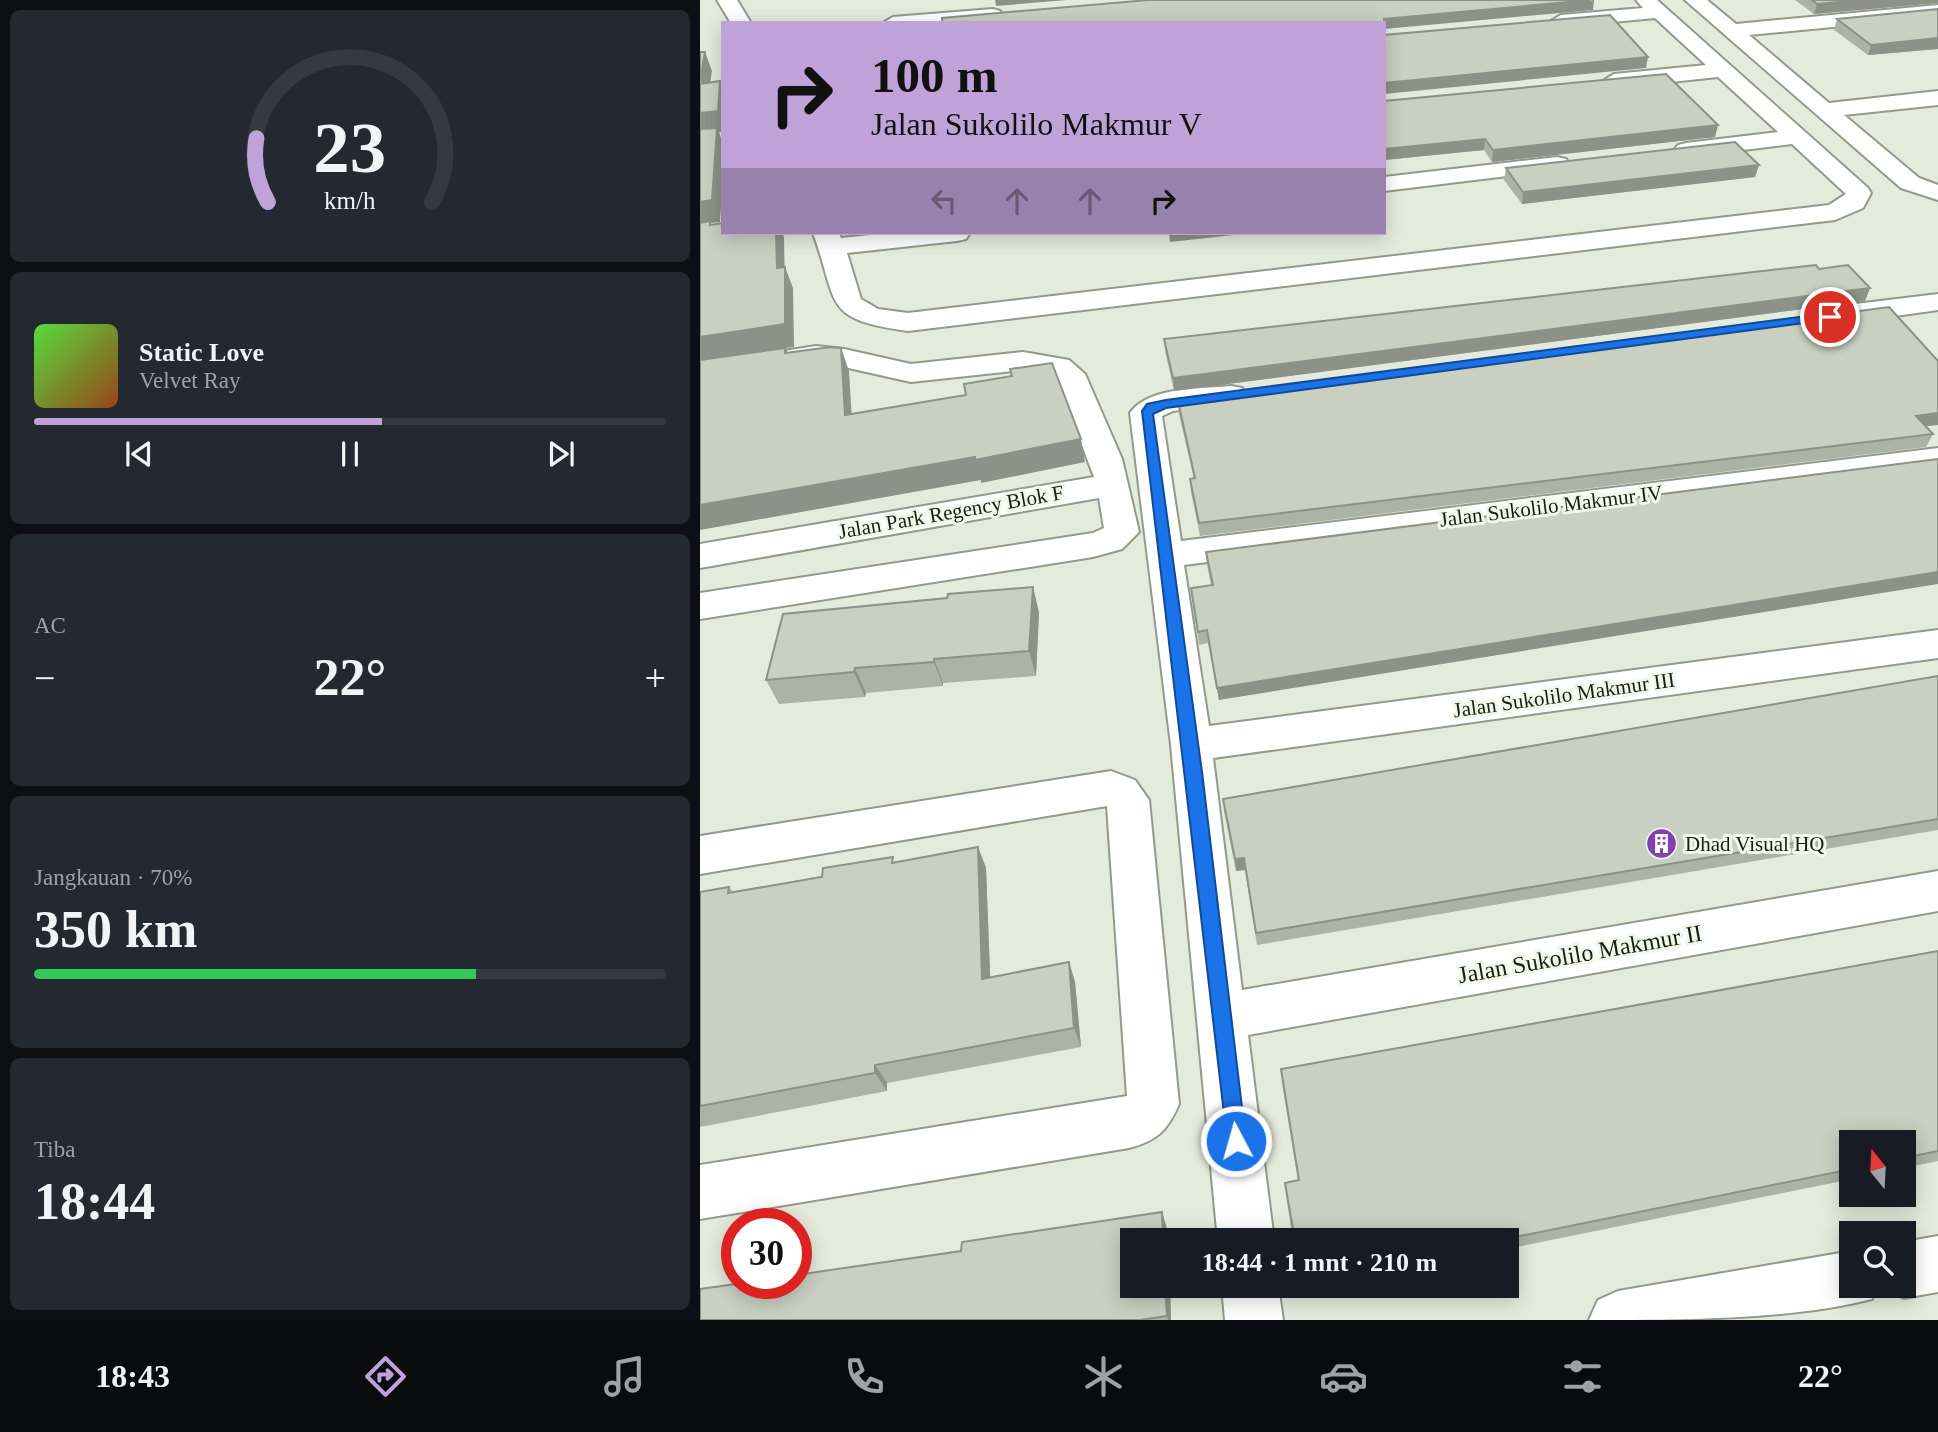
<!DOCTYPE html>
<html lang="id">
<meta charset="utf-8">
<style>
:root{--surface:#171b24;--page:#242831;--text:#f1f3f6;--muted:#9ea1a6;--line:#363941;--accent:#bea2d8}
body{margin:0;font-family:Georgia,serif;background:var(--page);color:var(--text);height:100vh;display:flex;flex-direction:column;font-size:26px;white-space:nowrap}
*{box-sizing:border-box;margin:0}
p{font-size:23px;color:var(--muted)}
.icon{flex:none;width:38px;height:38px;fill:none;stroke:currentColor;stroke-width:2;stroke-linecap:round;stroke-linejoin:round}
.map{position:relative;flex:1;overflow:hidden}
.panel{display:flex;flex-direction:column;gap:10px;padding:10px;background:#0d0f14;width:700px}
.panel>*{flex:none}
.banner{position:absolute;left:21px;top:21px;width:665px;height:214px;border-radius:0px;box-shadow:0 4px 18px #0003;background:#bea2d8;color:#111;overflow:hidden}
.needle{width:46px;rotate:342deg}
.fabs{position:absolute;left:1139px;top:1130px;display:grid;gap:14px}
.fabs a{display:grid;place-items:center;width:77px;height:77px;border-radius:0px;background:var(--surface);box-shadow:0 4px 18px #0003;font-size:35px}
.speed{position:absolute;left:21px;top:1208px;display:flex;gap:14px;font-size:35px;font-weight:700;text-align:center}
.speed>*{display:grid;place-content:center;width:91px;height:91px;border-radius:50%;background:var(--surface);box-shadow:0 4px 18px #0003;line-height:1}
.speed .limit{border:10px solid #d22;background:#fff;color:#111}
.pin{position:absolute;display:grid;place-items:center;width:60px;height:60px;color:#fff;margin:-30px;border:4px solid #fff;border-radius:50%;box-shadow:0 2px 7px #0007}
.me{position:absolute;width:77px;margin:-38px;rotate:354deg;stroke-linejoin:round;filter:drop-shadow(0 0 5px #0008)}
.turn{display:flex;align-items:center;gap:24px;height:147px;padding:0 35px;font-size:32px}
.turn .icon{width:91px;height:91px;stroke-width:2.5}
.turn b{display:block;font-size:49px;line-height:60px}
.lanes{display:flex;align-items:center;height:66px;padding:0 35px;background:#0003;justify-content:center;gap:35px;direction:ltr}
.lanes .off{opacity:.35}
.big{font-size:52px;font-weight:700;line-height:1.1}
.panel .tile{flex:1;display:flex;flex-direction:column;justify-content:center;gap:10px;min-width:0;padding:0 24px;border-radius:10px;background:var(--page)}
.panel .dial{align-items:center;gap:0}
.dial svg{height:182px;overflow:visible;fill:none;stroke:var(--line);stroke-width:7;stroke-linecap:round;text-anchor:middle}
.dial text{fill:var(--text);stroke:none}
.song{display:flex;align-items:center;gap:21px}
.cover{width:84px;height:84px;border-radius:10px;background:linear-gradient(135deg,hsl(110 70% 55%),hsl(20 70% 35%))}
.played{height:7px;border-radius:4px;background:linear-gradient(90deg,var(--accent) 55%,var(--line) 55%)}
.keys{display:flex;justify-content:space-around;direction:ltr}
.heat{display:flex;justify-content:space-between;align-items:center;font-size:38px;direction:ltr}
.charge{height:10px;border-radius:5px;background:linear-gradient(90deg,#34c759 70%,var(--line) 0)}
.trip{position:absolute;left:420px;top:1228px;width:399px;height:70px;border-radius:0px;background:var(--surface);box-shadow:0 4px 18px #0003;font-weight:700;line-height:70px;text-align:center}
.menu{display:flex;height:112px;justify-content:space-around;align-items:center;background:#090b0e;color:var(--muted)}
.menu .icon{width:49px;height:49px}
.menu .active{color:var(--accent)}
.menu b{font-size:32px;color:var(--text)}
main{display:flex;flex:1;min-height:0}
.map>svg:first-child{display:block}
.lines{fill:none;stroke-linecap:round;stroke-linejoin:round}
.minor-casing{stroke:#93998b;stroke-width:4}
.minor{fill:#fff;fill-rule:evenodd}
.wall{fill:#adb2a6}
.shaded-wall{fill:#8d9187}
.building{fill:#c9cfc1;stroke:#8d9187;stroke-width:2}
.route{fill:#1a73e8;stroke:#114b97;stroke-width:2}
.labels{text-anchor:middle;stroke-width:6;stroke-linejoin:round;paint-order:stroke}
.street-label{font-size:21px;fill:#1a1d17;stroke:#f1f8e9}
.poi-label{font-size:21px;fill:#1a1d17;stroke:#f1f8e9;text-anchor:start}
.near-street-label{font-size:24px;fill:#1a1d17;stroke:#f1f8e9}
</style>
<main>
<section class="panel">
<div class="tile dial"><svg viewBox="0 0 100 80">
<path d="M14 69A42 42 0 1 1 86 69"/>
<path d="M14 69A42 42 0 0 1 9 41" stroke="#bea2d8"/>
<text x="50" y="56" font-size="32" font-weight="700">23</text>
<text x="50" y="72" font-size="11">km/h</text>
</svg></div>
<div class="tile">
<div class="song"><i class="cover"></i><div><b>Static Love</b><p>Velvet Ray</p></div></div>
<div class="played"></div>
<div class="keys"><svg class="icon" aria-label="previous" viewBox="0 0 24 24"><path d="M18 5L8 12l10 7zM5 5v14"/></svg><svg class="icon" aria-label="pause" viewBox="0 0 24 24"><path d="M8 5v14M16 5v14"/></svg><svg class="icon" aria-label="next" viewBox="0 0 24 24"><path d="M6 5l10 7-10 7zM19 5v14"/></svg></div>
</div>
<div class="tile"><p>AC</p>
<div class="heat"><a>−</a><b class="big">22°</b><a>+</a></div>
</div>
<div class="tile"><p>Jangkauan · 70%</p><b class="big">350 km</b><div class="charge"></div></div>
<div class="tile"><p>Tiba</p><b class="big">18:44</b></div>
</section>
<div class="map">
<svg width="1238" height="1320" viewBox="0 0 1238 1320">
<rect width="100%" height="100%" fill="#e4ebdc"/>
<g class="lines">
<defs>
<path id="minor" d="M 17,0 L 37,0 L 51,23 L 31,23 Z
M 936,0 L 957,0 L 1168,188 L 1171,193 L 1163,208 L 1135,220 L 208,331 C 121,319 139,304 113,233 L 139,233 L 141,238 L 189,233 L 270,233 L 266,239 L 257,241 L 147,253 L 161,299 L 178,309 L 208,313 L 1129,205 L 1146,194 L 1092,144 L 986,157 L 978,155 L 974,150 L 978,145 L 986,143 L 1078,132 L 1018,77 L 914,88 L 906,86 L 903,81 L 914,74 L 1006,65 L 955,18 L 861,27 L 851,21 L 861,15 L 943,8 Z
M 985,0 L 1007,0 L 1036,24 L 1238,5 L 1238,17 L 1049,35 L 1129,103 L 1238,91 L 1238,105 L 1144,115 L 1219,178 L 1238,185 L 1238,200 L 1201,188 Z
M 293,9 L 300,11 L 303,15 L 300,19 L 270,23 L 183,23 L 193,17 Z
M 857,157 L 866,159 L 869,164 L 866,169 L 684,191 L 684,177 Z
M 1238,294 L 1238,310 L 1139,324 L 1129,321 L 1125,315 L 1129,309 L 1139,306 Z
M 116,346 L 144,349 L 211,364 L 323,352 L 369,360 L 385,374 L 422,459 L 439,532 L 422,549 L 393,557 L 0,619 L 0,593 L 393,533 L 404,528 L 399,498 L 0,568 L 0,544 L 394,477 L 357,379 L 348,372 L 323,370 L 211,382 L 144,367 L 116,364 L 0,382 L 0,364 Z
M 531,386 L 542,388 L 546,395 L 542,402 L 473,411 L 462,416 L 481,541 L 1238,448 L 1238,468 L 484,565 L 509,726 L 1238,630 L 1238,658 L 513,758 L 542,990 L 1238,871 L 1238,911 L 548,1035 L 574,1241 L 518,1241 L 471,745 L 430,413 C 449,386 502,389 531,386 Z
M 411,771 L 435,780 L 449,800 L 479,1104 C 468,1130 457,1141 429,1148 L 0,1219 L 0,1165 L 427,1096 L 407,806 L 0,874 L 0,836 Z
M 1238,1236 L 1238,1292 L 1204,1298 L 1184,1290 L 1183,1286 L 1204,1286 L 1204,1242 Z
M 1152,1251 L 1152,1286 L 1177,1286 L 1172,1299 C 1091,1320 976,1320 889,1320 L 898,1300 L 918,1291 Z
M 522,1286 L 578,1286 L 583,1320 L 525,1320 Z"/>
</defs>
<use href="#minor" class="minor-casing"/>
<use href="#minor" class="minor"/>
</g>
<path class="wall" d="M 1095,0 L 1238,0 L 1238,3 L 1114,14 Z
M 1238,9 L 1238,49 L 1168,55 L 1134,30 L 1137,19 Z
M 684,101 L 1015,137 L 792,162 L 784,150 L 684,160 Z
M 1059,165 L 1055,177 L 822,204 L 804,180 L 806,168 Z
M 1119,269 L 1170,288 L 1165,301 L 474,391 L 465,351 L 464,339 Z
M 478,401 L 1226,426 L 1233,434 L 1226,447 L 500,536 L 491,492 L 490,479 L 494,479 L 479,414 Z
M 1238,459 L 519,700 L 508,643 L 499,645 L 491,588 L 511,585 L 507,565 L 506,552 Z
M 339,612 L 336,676 L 243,683 L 243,686 L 166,693 L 165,697 L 79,704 L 66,680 Z
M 1238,676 L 1238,830 L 557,945 L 545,870 L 536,871 L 524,811 L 523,799 Z
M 278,847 L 286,868 L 290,977 L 369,962 L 375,982 L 381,1047 L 187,1083 L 187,1091 L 0,1127 L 0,892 L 29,887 L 33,892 Z
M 1238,951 L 1238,1161 L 1204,1168 L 1204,1143 L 1152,1143 L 1152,1179 L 807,1249 L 807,1241 L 593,1241 L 586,1195 L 585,1183 L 598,1180 L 582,1083 L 581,1069 Z
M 462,1212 L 467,1229 L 468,1241 L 432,1241 L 432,1286 L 470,1286 L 471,1320 L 0,1320 L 261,1251 Z
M 601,1286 L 623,1286 L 602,1291 Z"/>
<path class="shaded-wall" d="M 295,0 L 367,0 L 296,6 Z
M 894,0 L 893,10 L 684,29 L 684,19 Z
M 1158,0 L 1238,0 L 1238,3 L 1114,14 L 1117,4 Z
M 1238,38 L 1238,49 L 1168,55 L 1171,45 Z
M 5,52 L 12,71 L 7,104 L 0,85 Z
M 948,57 L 946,68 L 684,94 L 684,83 Z
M 20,81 L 23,89 L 23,132 L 19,132 L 23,144 L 23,177 L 20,222 L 11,223 L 19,243 L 0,225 L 0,113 Z
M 1018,125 L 1015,137 L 792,162 L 793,150 Z
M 785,139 L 784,150 L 684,160 L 684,149 Z
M 1059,165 L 1055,177 L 822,204 L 823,192 Z
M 76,233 L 82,233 L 84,237 L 85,290 L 77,268 Z
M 469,233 L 552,233 L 470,242 Z
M 85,267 L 93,288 L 94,347 L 86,348 L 94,370 L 0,361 L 0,337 Z
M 1170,288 L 1165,301 L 474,391 L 473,378 Z
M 141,348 L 149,371 L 153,437 L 145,415 Z
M 1238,413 L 1238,425 L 1210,428 L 1216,416 Z
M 381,439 L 385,462 L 281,483 L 281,480 L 0,530 L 0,505 Z
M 1238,572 L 1238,584 L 519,700 L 517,688 Z
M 333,587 L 339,612 L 336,676 L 329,651 Z
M 234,659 L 243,683 L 243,686 L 234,662 Z
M 155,668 L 166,693 L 165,697 L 154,672 Z
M 278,847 L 286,868 L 291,998 L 282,979 Z
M 544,858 L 545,870 L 536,871 L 535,859 Z
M 369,962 L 375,982 L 381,1047 L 374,1028 Z
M 175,1065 L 187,1083 L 187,1091 L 175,1073 Z
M 462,1212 L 467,1229 L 468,1241 L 463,1241 Z
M 465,1286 L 470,1286 L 471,1320 L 468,1320 L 467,1316 Z"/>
<path class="building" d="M 448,0 L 890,0 L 684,19 L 684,23 L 242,23 L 242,18 Z
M 1112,0 L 1158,0 L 1117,4 Z
M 1238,9 L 1238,38 L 1171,45 L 1137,19 Z
M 910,15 L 948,57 L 684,83 L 684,35 Z
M 0,52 L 5,52 L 0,81 Z
M 966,74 L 1018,125 L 793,150 L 785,139 L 684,149 L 684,101 Z
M 20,81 L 18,111 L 0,113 L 0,84 Z
M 17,128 L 12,200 L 0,202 L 0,129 Z
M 1035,142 L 1059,165 L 823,192 L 806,168 Z
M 10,221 L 10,225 L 23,223 L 23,233 L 76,233 L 77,268 L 85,267 L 85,324 L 0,337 L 0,223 Z
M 1116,265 L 1119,269 L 1148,265 L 1170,288 L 473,378 L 464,339 Z
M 1189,307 L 1238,361 L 1238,413 L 1216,416 L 1233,434 L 499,523 L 490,479 L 495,478 L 478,401 Z
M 130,347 L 141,348 L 145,415 L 266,395 L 264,384 L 312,376 L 310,369 L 352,363 L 381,439 L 275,460 L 275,457 L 0,505 L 0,360 L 85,348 L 85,353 Z
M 1238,459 L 1238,572 L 517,688 L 507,630 L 498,632 L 491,588 L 513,585 L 506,552 Z
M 333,587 L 329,651 L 234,659 L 234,662 L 155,668 L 154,672 L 66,680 L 83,614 L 247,598 L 248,594 Z
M 1238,676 L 1238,819 L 556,933 L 544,858 L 535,859 L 523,799 Z
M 278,847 L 282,979 L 369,962 L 374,1028 L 175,1065 L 175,1073 L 0,1106 L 0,892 L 29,887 L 28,893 L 122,877 L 123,868 L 193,857 L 192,863 Z
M 1238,951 L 1238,1151 L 1204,1158 L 1204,1143 L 1152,1143 L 1152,1169 L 795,1241 L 595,1241 L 585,1183 L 599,1180 L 581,1069 Z
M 462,1212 L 463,1241 L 432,1241 L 432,1286 L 465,1286 L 467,1316 L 440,1320 L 0,1320 L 0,1289 L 43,1283 L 96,1283 L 96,1275 L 261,1251 L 262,1242 Z"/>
<path class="route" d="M 1130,313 L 1136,317 L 1134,319 L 466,408 L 453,414 L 502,772 L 546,1141 L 543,1148 L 536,1152 L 528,1148 L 442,411 L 447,404 L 466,400 Z"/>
<defs>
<symbol id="building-disc" viewBox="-11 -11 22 22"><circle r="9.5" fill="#803fb3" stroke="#f1f8e9"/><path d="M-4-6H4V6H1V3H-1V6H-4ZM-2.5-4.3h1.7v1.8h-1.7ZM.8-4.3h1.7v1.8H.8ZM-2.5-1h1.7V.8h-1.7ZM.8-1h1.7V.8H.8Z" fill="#fff"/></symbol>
</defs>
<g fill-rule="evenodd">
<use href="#building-disc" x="944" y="826" width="35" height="35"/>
</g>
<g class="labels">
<g class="street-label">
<text transform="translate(851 506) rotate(-7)" y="7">Jalan Sukolilo Makmur IV</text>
<text transform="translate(251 512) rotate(-10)" y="7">Jalan Park Regency Blok F</text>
<text transform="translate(864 695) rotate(-8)" y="7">Jalan Sukolilo Makmur III</text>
</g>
<g class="poi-label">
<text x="985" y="851">Dhad Visual HQ</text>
</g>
<g class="near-street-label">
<text transform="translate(880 954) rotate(-10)" y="8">Jalan Sukolilo Makmur II</text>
</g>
</g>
</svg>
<div class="fabs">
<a><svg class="needle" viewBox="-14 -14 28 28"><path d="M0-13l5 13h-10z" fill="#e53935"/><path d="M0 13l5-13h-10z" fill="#9ea1a6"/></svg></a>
<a><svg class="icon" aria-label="search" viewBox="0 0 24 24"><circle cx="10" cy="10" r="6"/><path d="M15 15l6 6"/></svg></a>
</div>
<div class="speed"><div class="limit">30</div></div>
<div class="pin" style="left:1130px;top:317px;background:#d93025"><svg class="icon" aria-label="arrive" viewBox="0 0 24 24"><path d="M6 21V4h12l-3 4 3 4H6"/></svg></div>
<svg class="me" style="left:536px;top:1141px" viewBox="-20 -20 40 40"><circle r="17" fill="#1a73e8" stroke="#fff" stroke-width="3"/><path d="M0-11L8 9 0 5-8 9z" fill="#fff"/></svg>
<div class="trip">18:44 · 1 mnt · 210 m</div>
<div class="banner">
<div class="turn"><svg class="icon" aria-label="right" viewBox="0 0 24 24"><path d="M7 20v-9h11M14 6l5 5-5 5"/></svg><div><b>100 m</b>Jalan Sukolilo Makmur V</div></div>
<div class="lanes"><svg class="icon off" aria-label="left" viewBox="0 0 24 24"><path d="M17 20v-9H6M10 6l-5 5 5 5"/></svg><svg class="icon off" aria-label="ahead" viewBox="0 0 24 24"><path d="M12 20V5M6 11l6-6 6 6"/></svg><svg class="icon off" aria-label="ahead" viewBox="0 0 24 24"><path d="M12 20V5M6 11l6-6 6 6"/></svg><svg class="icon" aria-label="right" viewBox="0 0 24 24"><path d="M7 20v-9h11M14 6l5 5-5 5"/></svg></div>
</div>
</div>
</main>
<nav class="menu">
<b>18:43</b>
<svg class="icon active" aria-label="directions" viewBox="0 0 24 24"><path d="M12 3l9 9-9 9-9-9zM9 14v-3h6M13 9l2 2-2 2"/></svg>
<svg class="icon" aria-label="music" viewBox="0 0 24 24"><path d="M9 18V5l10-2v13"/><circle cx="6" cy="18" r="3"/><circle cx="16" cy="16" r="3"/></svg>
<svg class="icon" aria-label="phone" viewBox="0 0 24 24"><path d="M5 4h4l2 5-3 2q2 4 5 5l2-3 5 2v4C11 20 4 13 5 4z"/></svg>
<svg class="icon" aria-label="climate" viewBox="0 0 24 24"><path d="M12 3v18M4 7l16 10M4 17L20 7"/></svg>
<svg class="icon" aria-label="car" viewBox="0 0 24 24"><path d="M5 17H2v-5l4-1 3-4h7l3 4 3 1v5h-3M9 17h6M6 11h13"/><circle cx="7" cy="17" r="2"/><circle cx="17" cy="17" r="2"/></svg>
<svg class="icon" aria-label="filters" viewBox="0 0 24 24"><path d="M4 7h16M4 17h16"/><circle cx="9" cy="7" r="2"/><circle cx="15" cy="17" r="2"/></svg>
<b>22°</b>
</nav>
